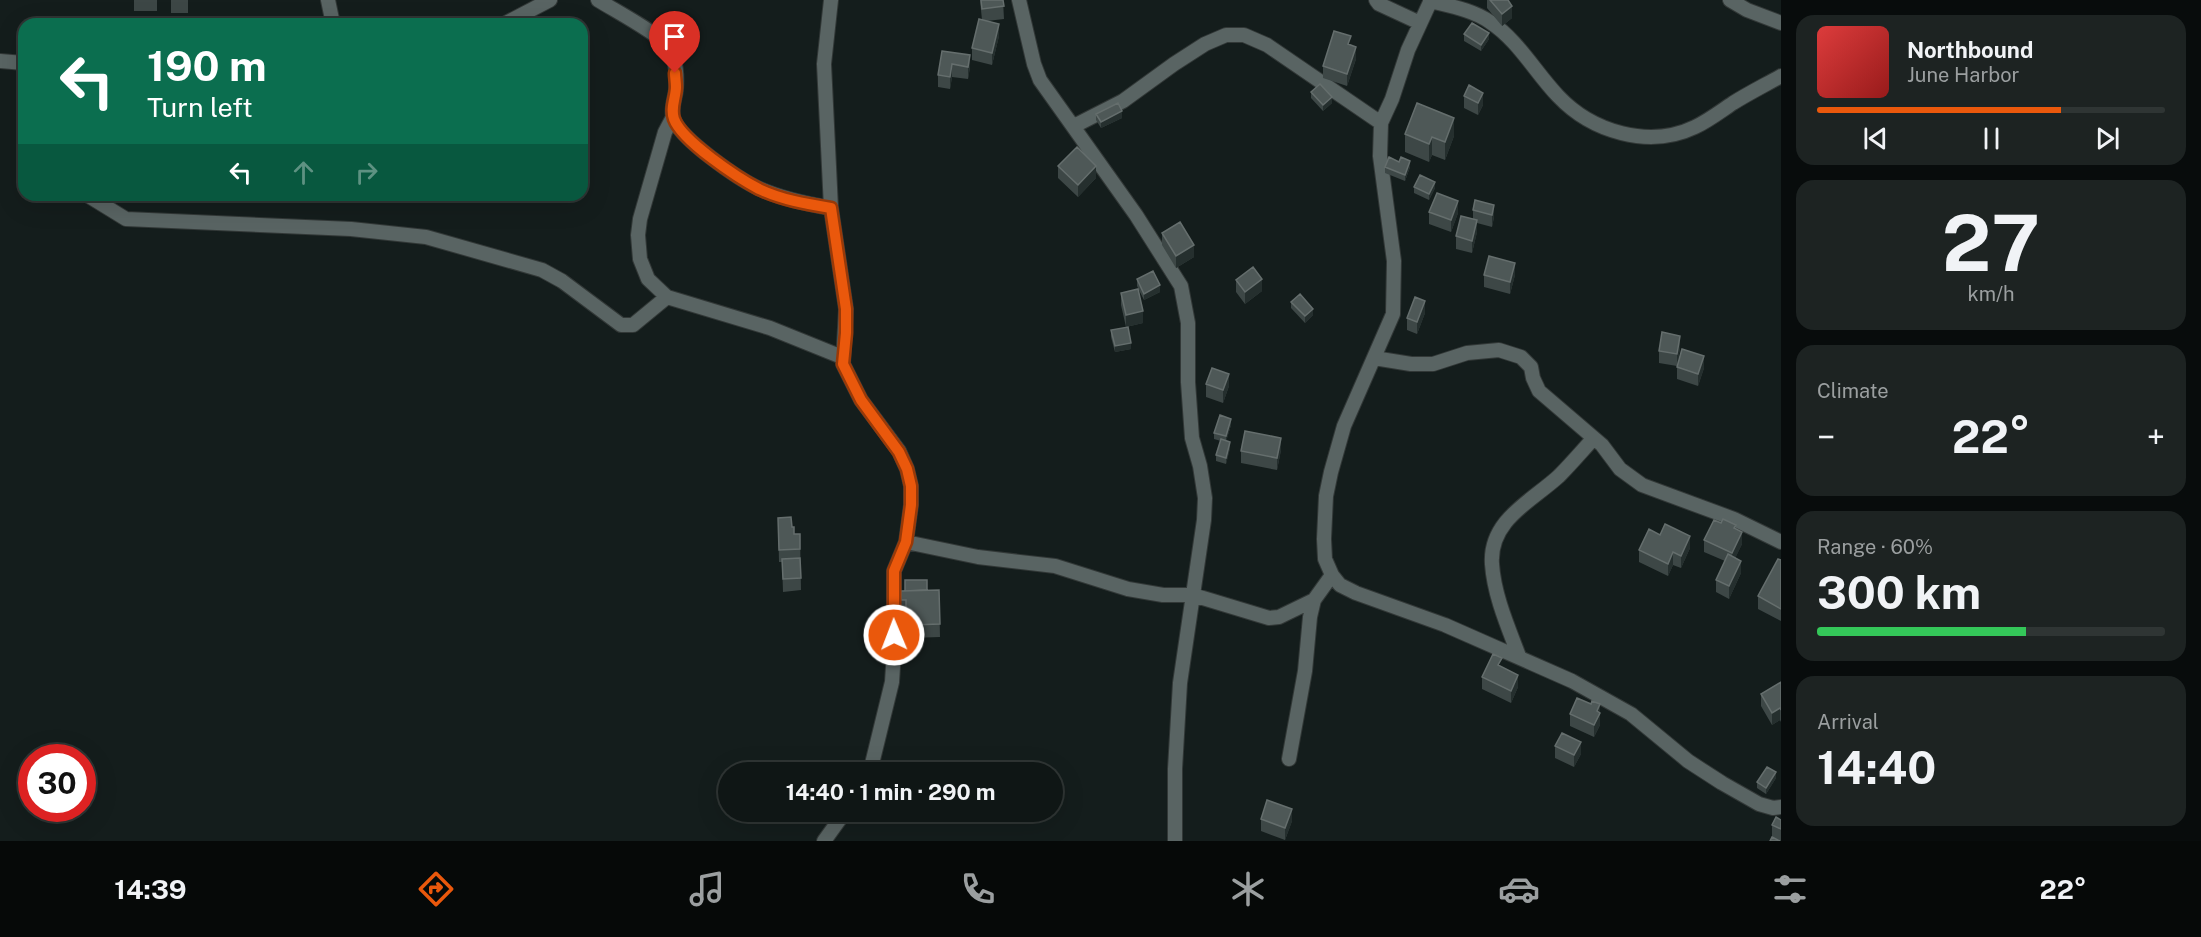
<!DOCTYPE html>
<meta charset="utf-8">
<style>
:root{--surface:#0f1615;--page:#1d2322;--text:#f1f3f6;--muted:#9b9fa0;--line:#2f3534;--accent:#ea580c}
body{margin:0;font-family:"Public Sans",sans-serif;background:var(--page);color:var(--text);height:100vh;display:flex;flex-direction:column;font-size:22px;white-space:nowrap}
*{box-sizing:border-box;margin:0}
p{font-size:20px;color:var(--muted)}
.icon{flex:none;width:33px;height:33px;fill:none;stroke:currentColor;stroke-width:2;stroke-linecap:round;stroke-linejoin:round}
.map{position:relative;flex:1;overflow:hidden}
.panel{display:flex;flex-direction:column;gap:15px;padding:15px;background:#080c0c;width:420px}
.panel>*{flex:none}
.banner{position:absolute;left:18px;top:18px;width:570px;height:183px;border-radius:18px;box-shadow:0 6px 24px #0002,0 0 0 2px var(--line);background:#0b6e4f;color:#fff;overflow:hidden}
.speed{position:absolute;left:18px;top:744px;display:flex;gap:12px;font-size:30px;font-weight:700;text-align:center}
.speed>*{display:grid;place-content:center;width:78px;height:78px;border-radius:50%;background:var(--surface);box-shadow:0 6px 24px #0002,0 0 0 2px var(--line);line-height:1}
.speed .limit{border:9px solid #d22;background:#fff;color:#111}
.pin{position:absolute;display:grid;place-items:center;width:51px;height:51px;color:#fff;margin:-62px -26px;border-radius:50% 50% 50% 0;rotate:-45deg;box-shadow:0 0 6px #0007}
.pin .icon{rotate:45deg}
.me{position:absolute;width:66px;margin:-33px;rotate:359deg;stroke-linejoin:round;filter:drop-shadow(0 0 4px #0008)}
.turn{display:flex;align-items:center;gap:21px;height:126px;padding:0 30px;font-size:27px}
.turn .icon{width:78px;height:78px;stroke-width:2.5}
.turn b{display:block;font-size:42px;line-height:51px}
.lanes{display:flex;align-items:center;height:57px;padding:0 30px;background:#0003;justify-content:center;gap:30px;direction:ltr}
.lanes .off{opacity:.35}
.big{font-size:45px;font-weight:700;line-height:1.1}
.panel .widget{flex:1;display:flex;flex-direction:column;justify-content:center;gap:9px;min-width:0;padding:0 21px;border-radius:18px;background:var(--page)}
.panel .dial{align-items:center;gap:0}
.dial b{font-size:78px;line-height:1}
.song{display:flex;align-items:center;gap:18px}
.cover{width:72px;height:72px;border-radius:9px;background:linear-gradient(135deg,hsl(0 70% 55%),hsl(0 70% 35%))}
.played{height:6px;border-radius:3px;background:linear-gradient(90deg,var(--accent) 70%,var(--line) 70%)}
.keys{display:flex;justify-content:space-around;direction:ltr}
.heat{display:flex;justify-content:space-between;align-items:center;font-size:33px;direction:ltr}
.charge{height:9px;border-radius:4px;background:linear-gradient(90deg,#34c759 60%,var(--line) 0)}
.trip{position:absolute;left:718px;top:762px;width:345px;height:60px;border-radius:30px;background:var(--surface);box-shadow:0 6px 24px #0002,0 0 0 2px var(--line);font-weight:700;line-height:60px;text-align:center}
.dock{display:flex;height:96px;justify-content:space-around;align-items:center;background:#060908;color:var(--muted)}
.dock .icon{width:42px;height:42px}
.dock .selected{color:var(--accent)}
.dock b{font-size:27px;color:var(--text)}
main{display:flex;flex:1;min-height:0}
.map>svg:first-child{display:block}
.lines{fill:none;stroke-linecap:round;stroke-linejoin:round}
.minor-casing{stroke:#323837;stroke-width:16}
.minor{stroke:#596463;stroke-width:14}
.wall{fill:#3d4746}
.shaded-wall{fill:#252f2e}
.building{fill:#4e5857;stroke:#656e6d;stroke-width:1.5}
.route-casing{stroke:#983908;stroke-width:15}
.route{stroke:#ea580c;stroke-width:10}
</style>
<main>
<div class="map">
<svg width="1781" height="841" viewBox="0 0 1781 841">
<rect width="100%" height="100%" fill="#141d1c"/>
<g class="lines">
<defs>
<path id="minor" d="M 328,0 L 333,24
M 598,0 C 614,10 657,33 667,45 C 676,56 677,76 676,90 C 675,98 671,108 673,117 C 678,138 740,180 760,189 C 783,199 807,204 831,208
M 831,0 L 824,64 L 831,208 L 846,309 L 843,364 L 861,400 L 899,451 L 907,469 L 911,486 L 911,505 L 906,542 L 894,571 L 894,651 L 892,682 L 870,772
M 1019,0 L 1034,64 L 1040,80 L 1136,215 L 1181,286 L 1188,323 L 1188,382 L 1192,438 L 1200,466 L 1205,498 L 1204,520 L 1180,683 L 1175,769 L 1175,841
M 1376,0 L 1379,4 L 1420,23
M 1431,0 L 1408,50 L 1392,99 L 1381,123 L 1380,156 L 1394,261 L 1393,314 L 1344,426 L 1331,472 L 1326,496 L 1324,539 L 1325,559 L 1332,575 L 1340,585 L 1356,593 L 1445,625 L 1572,681 L 1631,714 L 1688,761 L 1722,783 L 1759,804 L 1773,808 L 1781,807
M 1730,0 L 1747,10 L 1781,23
M 1430,1 C 1450,6 1473,10 1490,22 C 1518,40 1535,72 1558,96 C 1592,132 1649,149 1695,127 C 1708,121 1721,111 1733,103 C 1749,93 1765,85 1781,76
M 504,24 L 550,0
M 0,61 L 24,63
M 673,117 L 665,132 L 640,219 L 638,235 L 640,259 L 648,279 L 667,297 L 770,328 L 842,357
M 1074,126 L 1123,101 L 1174,64 L 1205,44 L 1226,35 L 1244,35 L 1267,45 L 1381,123
M 87,195 L 126,219 L 351,229 L 426,237 L 542,270 L 562,281 L 621,325 L 633,325 L 667,297
M 1374,358 L 1411,364 L 1433,364 L 1467,353 L 1499,350 L 1521,357 L 1531,367 L 1533,378 L 1539,391 L 1602,445 L 1620,469 L 1642,485 L 1734,519 L 1781,542
M 906,542 L 978,557 L 1055,566 L 1128,589 L 1163,595 L 1193,595 L 1269,618 L 1279,617 L 1314,600
M 1519,656 C 1508,627 1494,595 1492,564 C 1489,520 1532,501 1559,476 C 1571,464 1582,451 1593,439
M 1289,759 L 1305,671 L 1310,617 L 1314,600 L 1332,575
M 824,841 L 845,812"/>
</defs>
<use href="#minor" class="minor-casing"/>
<use href="#minor" class="minor"/>
</g>
<path class="wall" d="M 134,0 L 157,0 L 157,11 L 134,11 Z
M 171,0 L 188,0 L 188,13 L 171,13 Z
M 980,0 L 1003,0 L 1004,19 L 987,21 L 999,36 L 992,65 L 972,60 L 972,48 L 982,20 Z
M 1487,0 L 1508,0 L 1512,18 L 1502,26 L 1487,8 Z
M 1464,34 L 1489,39 L 1481,51 L 1464,41 Z
M 1351,45 L 1356,59 L 1347,86 L 1323,78 L 1323,66 Z
M 942,51 L 970,67 L 968,79 L 952,77 L 950,89 L 938,87 L 938,75 Z
M 1311,92 L 1332,103 L 1323,111 L 1311,98 Z
M 1464,96 L 1483,105 L 1478,115 L 1464,108 Z
M 1096,114 L 1122,118 L 1101,128 L 1096,120 Z
M 1405,134 L 1454,136 L 1445,160 L 1432,155 L 1429,162 L 1405,152 Z
M 1399,162 L 1410,167 L 1405,181 L 1385,173 L 1385,167 Z
M 1058,166 L 1096,178 L 1078,197 L 1058,178 Z
M 1414,187 L 1435,188 L 1429,200 L 1414,193 Z
M 1475,200 L 1494,217 L 1492,227 L 1477,223 L 1477,232 L 1472,253 L 1456,249 L 1456,236 L 1473,219 L 1473,210 Z
M 1429,212 L 1458,213 L 1451,232 L 1429,224 Z
M 1162,233 L 1194,257 L 1176,268 L 1162,245 Z
M 1484,275 L 1515,275 L 1510,294 L 1484,287 Z
M 1137,279 L 1160,292 L 1144,300 L 1137,286 Z
M 1236,280 L 1262,291 L 1245,304 L 1236,292 Z
M 1121,293 L 1143,323 L 1126,327 L 1121,305 Z
M 1291,302 L 1313,315 L 1305,323 L 1291,308 Z
M 1425,313 L 1417,334 L 1407,330 L 1407,318 Z
M 1111,330 L 1131,349 L 1115,352 L 1111,337 Z
M 1680,348 L 1677,366 L 1659,363 L 1659,351 Z
M 1677,367 L 1704,368 L 1698,386 L 1677,379 Z
M 1206,384 L 1229,386 L 1223,403 L 1206,397 Z
M 1231,425 L 1226,441 L 1230,448 L 1226,464 L 1216,461 L 1216,455 L 1221,441 L 1214,439 L 1214,433 Z
M 1281,450 L 1277,470 L 1241,463 L 1241,451 Z
M 778,518 L 792,527 L 794,534 L 800,534 L 801,590 L 783,592 L 782,562 L 779,562 Z
M 1721,523 L 1736,529 L 1742,544 L 1735,558 L 1741,573 L 1729,599 L 1716,592 L 1716,580 L 1725,561 L 1704,552 L 1704,540 Z
M 1690,548 L 1681,568 L 1673,565 L 1668,576 L 1639,562 L 1639,550 Z
M 1781,560 L 1781,621 L 1758,609 L 1758,596 Z
M 939,590 L 940,637 L 911,638 L 910,624 L 906,624 L 906,612 L 901,612 L 901,591 Z
M 1482,677 L 1518,687 L 1511,703 L 1482,689 Z
M 1781,682 L 1781,722 L 1780,720 L 1772,725 L 1761,706 L 1761,694 Z
M 1591,704 L 1600,704 L 1600,725 L 1594,737 L 1570,726 L 1570,714 Z
M 1555,746 L 1581,754 L 1574,767 L 1555,758 Z
M 1776,778 L 1766,794 L 1757,788 L 1757,782 Z
M 1261,819 L 1292,821 L 1285,840 L 1261,831 Z
M 1781,820 L 1781,841 L 1772,837 L 1772,825 Z"/>
<path class="shaded-wall" d="M 1512,6 L 1512,18 L 1502,26 L 1502,14 Z
M 999,24 L 999,36 L 992,65 L 992,53 Z
M 1489,33 L 1489,39 L 1481,51 L 1481,45 Z
M 1356,47 L 1356,59 L 1347,86 L 1347,74 Z
M 970,55 L 970,67 L 968,79 L 968,67 Z
M 952,64 L 952,77 L 950,89 L 950,77 Z
M 1483,93 L 1483,105 L 1478,115 L 1478,103 Z
M 1332,97 L 1332,103 L 1323,111 L 1323,105 Z
M 1122,111 L 1122,118 L 1101,128 L 1101,122 Z
M 1454,118 L 1454,136 L 1445,160 L 1445,142 Z
M 1432,137 L 1432,155 L 1429,162 L 1429,144 Z
M 1410,161 L 1410,167 L 1405,181 L 1405,175 Z
M 1096,166 L 1096,178 L 1078,197 L 1078,185 Z
M 1435,182 L 1435,188 L 1429,200 L 1429,194 Z
M 1458,201 L 1458,213 L 1451,232 L 1451,220 Z
M 1494,205 L 1494,217 L 1492,227 L 1492,215 Z
M 1477,220 L 1477,232 L 1472,253 L 1472,241 Z
M 1194,245 L 1194,257 L 1176,268 L 1176,256 Z
M 1515,263 L 1515,275 L 1510,294 L 1510,282 Z
M 1262,279 L 1262,291 L 1245,304 L 1245,292 Z
M 1160,285 L 1160,292 L 1144,300 L 1144,294 Z
M 1425,301 L 1425,313 L 1417,334 L 1417,322 Z
M 1313,309 L 1313,315 L 1305,323 L 1305,316 Z
M 1143,311 L 1143,323 L 1126,327 L 1126,315 Z
M 1680,336 L 1680,348 L 1677,366 L 1677,354 Z
M 1131,343 L 1131,349 L 1115,352 L 1115,346 Z
M 1704,356 L 1704,368 L 1698,386 L 1698,374 Z
M 1229,374 L 1229,386 L 1223,403 L 1223,390 Z
M 1231,419 L 1231,425 L 1226,442 L 1226,436 Z
M 1281,438 L 1281,450 L 1277,470 L 1277,458 Z
M 1230,442 L 1230,448 L 1226,464 L 1226,458 Z
M 1742,532 L 1742,544 L 1732,565 L 1732,553 Z
M 1690,536 L 1690,548 L 1681,568 L 1681,556 Z
M 1673,552 L 1673,565 L 1668,576 L 1668,564 Z
M 1741,561 L 1741,573 L 1729,599 L 1729,586 Z
M 1518,675 L 1518,687 L 1511,703 L 1511,691 Z
M 1600,704 L 1600,725 L 1594,737 L 1594,725 L 1597,711 Z
M 1780,708 L 1780,720 L 1772,725 L 1772,713 Z
M 1581,742 L 1581,754 L 1574,767 L 1574,755 Z
M 1776,772 L 1776,778 L 1766,794 L 1766,788 Z
M 1292,809 L 1292,821 L 1285,840 L 1285,828 Z"/>
<path class="building" d="M 981,0 L 1003,0 L 1004,6 L 982,9 Z
M 1490,0 L 1508,0 L 1512,6 L 1502,14 Z
M 979,19 L 999,24 L 992,53 L 972,48 Z
M 1472,23 L 1489,33 L 1481,45 L 1464,34 Z
M 1334,31 L 1351,36 L 1348,44 L 1356,47 L 1347,74 L 1323,66 Z
M 942,51 L 970,55 L 968,67 L 952,64 L 950,77 L 938,75 Z
M 1320,84 L 1332,97 L 1323,105 L 1311,92 Z
M 1469,85 L 1483,93 L 1478,103 L 1464,96 Z
M 1118,103 L 1122,111 L 1101,122 L 1096,114 Z
M 1417,103 L 1454,118 L 1445,142 L 1432,137 L 1429,144 L 1405,134 Z
M 1077,147 L 1096,166 L 1078,185 L 1058,166 Z
M 1389,157 L 1399,162 L 1401,157 L 1410,161 L 1405,175 L 1385,167 Z
M 1420,175 L 1435,182 L 1429,194 L 1414,187 Z
M 1437,193 L 1458,201 L 1451,220 L 1429,212 Z
M 1475,200 L 1494,205 L 1492,215 L 1473,210 Z
M 1461,216 L 1477,220 L 1472,241 L 1456,236 Z
M 1180,222 L 1194,245 L 1176,256 L 1162,233 Z
M 1489,256 L 1515,263 L 1510,282 L 1484,275 Z
M 1253,267 L 1262,279 L 1245,292 L 1236,280 Z
M 1153,271 L 1160,285 L 1144,294 L 1137,279 Z
M 1138,289 L 1143,311 L 1126,315 L 1121,293 Z
M 1300,294 L 1313,309 L 1305,316 L 1291,302 Z
M 1415,297 L 1425,301 L 1417,322 L 1407,318 Z
M 1128,327 L 1131,343 L 1115,346 L 1111,330 Z
M 1662,332 L 1680,336 L 1677,354 L 1659,351 Z
M 1682,349 L 1704,356 L 1698,374 L 1677,367 Z
M 1212,368 L 1229,374 L 1223,390 L 1206,384 Z
M 1220,415 L 1231,419 L 1226,436 L 1214,433 Z
M 1245,431 L 1281,438 L 1277,458 L 1241,451 Z
M 1221,439 L 1230,442 L 1226,458 L 1216,455 Z
M 791,517 L 792,527 L 794,527 L 794,534 L 800,534 L 800,549 L 779,550 L 778,518 Z
M 1723,519 L 1736,525 L 1734,528 L 1742,532 L 1732,553 L 1704,540 L 1714,520 L 1721,523 Z
M 1665,524 L 1690,536 L 1681,556 L 1673,552 L 1668,564 L 1639,550 L 1649,529 L 1660,535 Z
M 1728,554 L 1741,561 L 1729,586 L 1716,580 Z
M 800,558 L 801,578 L 783,579 L 782,559 Z
M 1778,559 L 1781,560 L 1781,609 L 1758,596 Z
M 905,580 L 927,580 L 927,590 L 905,591 Z
M 939,590 L 940,624 L 911,625 L 910,612 L 906,612 L 906,600 L 901,600 L 901,591 Z
M 1493,654 L 1502,658 L 1498,665 L 1518,675 L 1511,691 L 1482,677 Z
M 1781,682 L 1781,710 L 1780,708 L 1772,713 L 1761,694 Z
M 1577,698 L 1591,704 L 1592,701 L 1600,704 L 1597,711 L 1600,713 L 1594,725 L 1570,714 Z
M 1562,733 L 1581,742 L 1574,755 L 1555,746 Z
M 1767,767 L 1776,772 L 1766,788 L 1757,782 Z
M 1267,800 L 1292,809 L 1285,828 L 1261,819 Z
M 1776,817 L 1781,820 L 1781,829 L 1772,825 Z
M 1772,837 L 1780,841 L 1770,841 Z"/>
<g class="lines">
<defs>
<path id="route" d="M 675,73 C 675,77 676,82 676,87 C 676,97 670,108 674,119 C 682,141 738,178 759,189 C 782,200 807,204 831,208 L 846,309 L 846,333 L 843,364 L 861,400 L 899,452 L 907,469 L 911,486 L 911,505 L 906,542 L 894,571 L 894,635"/>
</defs>
<use href="#route" class="route-casing"/>
<use href="#route" class="route"/>
</g>
</svg>
<div class="speed"><div class="limit">30</div></div>
<div class="pin" style="left:675px;top:73px;background:#d93025"><svg class="icon" aria-label="arrive" viewBox="0 0 24 24"><path d="M6 21V4h12l-3 4 3 4H6"/></svg></div>
<svg class="me" style="left:894px;top:635px" viewBox="-20 -20 40 40"><circle r="17" fill="#ea580c" stroke="#fff" stroke-width="3"/><path d="M0-11L8 9 0 5-8 9z" fill="#fff"/></svg>
<div class="trip">14:40 · 1 min · 290 m</div>
<div class="banner">
<div class="turn"><svg class="icon" aria-label="left" viewBox="0 0 24 24"><path d="M17 20v-9H6M10 6l-5 5 5 5"/></svg><div><b>190 m</b>Turn left</div></div>
<div class="lanes"><svg class="icon" aria-label="left" viewBox="0 0 24 24"><path d="M17 20v-9H6M10 6l-5 5 5 5"/></svg><svg class="icon off" aria-label="ahead" viewBox="0 0 24 24"><path d="M12 20V5M6 11l6-6 6 6"/></svg><svg class="icon off" aria-label="right" viewBox="0 0 24 24"><path d="M7 20v-9h11M14 6l5 5-5 5"/></svg></div>
</div>
</div>
<section class="panel">
<div class="widget">
<div class="song"><i class="cover"></i><div><b>Northbound</b><p>June Harbor</p></div></div>
<div class="played"></div>
<div class="keys"><svg class="icon" aria-label="previous" viewBox="0 0 24 24"><path d="M18 5L8 12l10 7zM5 5v14"/></svg><svg class="icon" aria-label="pause" viewBox="0 0 24 24"><path d="M8 5v14M16 5v14"/></svg><svg class="icon" aria-label="next" viewBox="0 0 24 24"><path d="M6 5l10 7-10 7zM19 5v14"/></svg></div>
</div>
<div class="widget dial"><b>27</b><p>km/h</p></div>
<div class="widget"><p>Climate</p>
<div class="heat"><a>−</a><b class="big">22°</b><a>+</a></div>
</div>
<div class="widget"><p>Range · 60%</p><b class="big">300 km</b><div class="charge"></div></div>
<div class="widget"><p>Arrival</p><b class="big">14:40</b></div>
</section>
</main>
<nav class="dock">
<b>14:39</b>
<svg class="icon selected" aria-label="directions" viewBox="0 0 24 24"><path d="M12 3l9 9-9 9-9-9zM9 14v-3h6M13 9l2 2-2 2"/></svg>
<svg class="icon" aria-label="music" viewBox="0 0 24 24"><path d="M9 18V5l10-2v13"/><circle cx="6" cy="18" r="3"/><circle cx="16" cy="16" r="3"/></svg>
<svg class="icon" aria-label="phone" viewBox="0 0 24 24"><path d="M5 4h4l2 5-3 2q2 4 5 5l2-3 5 2v4C11 20 4 13 5 4z"/></svg>
<svg class="icon" aria-label="climate" viewBox="0 0 24 24"><path d="M12 3v18M4 7l16 10M4 17L20 7"/></svg>
<svg class="icon" aria-label="car" viewBox="0 0 24 24"><path d="M5 17H2v-5l4-1 3-4h7l3 4 3 1v5h-3M9 17h6M6 11h13"/><circle cx="7" cy="17" r="2"/><circle cx="17" cy="17" r="2"/></svg>
<svg class="icon" aria-label="filters" viewBox="0 0 24 24"><path d="M4 7h16M4 17h16"/><circle cx="9" cy="7" r="2"/><circle cx="15" cy="17" r="2"/></svg>
<b>22°</b>
</nav>
